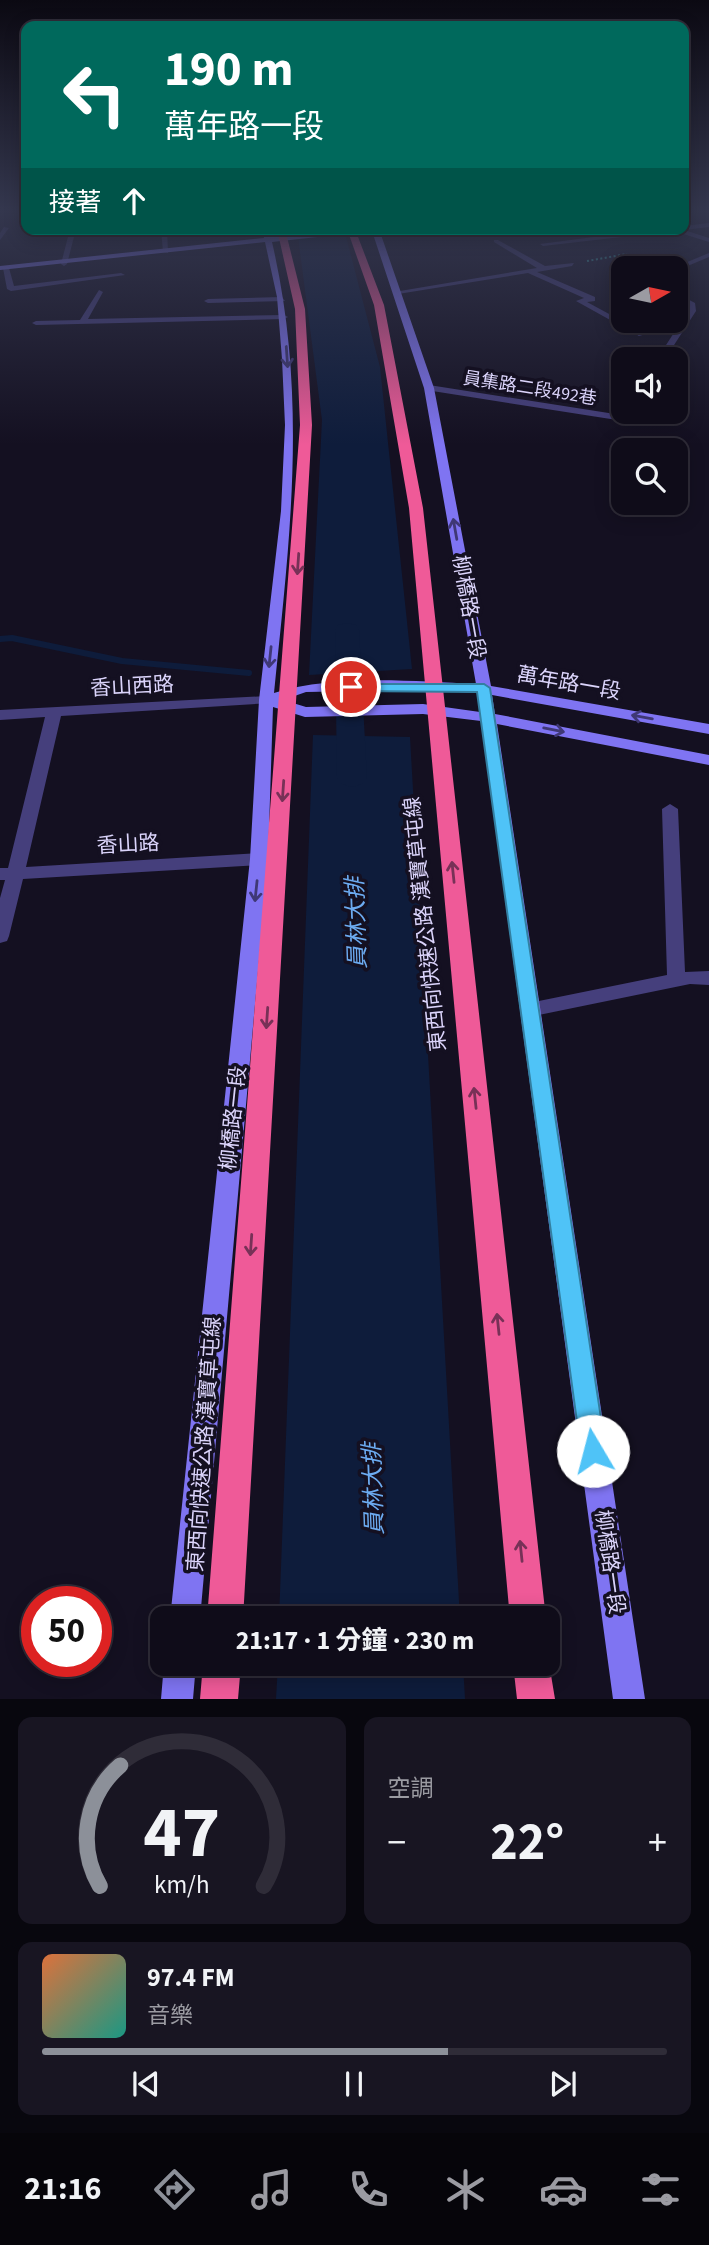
<!DOCTYPE html>
<html lang="zh-TW">
<meta charset="utf-8">
<style>
:root{--surface:#0f0c19;--page:#181522;--text:#f1f3f6;--muted:#9b9ba2;--line:#2f2c38;--accent:#8c9099}
body{margin:0;font-family:"Source Sans 3","Noto Sans TC",sans-serif;background:var(--page);color:var(--text);height:100vh;display:flex;flex-direction:column;font-size:26px;white-space:nowrap}
*{box-sizing:border-box;margin:0}
p{font-size:23px;color:var(--muted)}
.icon{flex:none;width:38px;height:38px;fill:none;stroke:currentColor;stroke-width:2;stroke-linecap:round;stroke-linejoin:round}
.map{position:relative;height:1699px;overflow:hidden}
.sheet{display:flex;flex-direction:column;gap:18px;padding:18px;background:#08070e;flex:1}
.sheet>*{flex:none}
.hud{position:absolute;left:21px;top:21px;width:668px;height:214px;border-radius:14px;box-shadow:0 4px 18px #0003,0 0 0 2px var(--line);background:#00695c;color:#fff;overflow:hidden}
.needle{width:46px;rotate:81deg}
.buttons{position:absolute;left:611px;top:256px;display:grid;gap:14px}
.buttons a{display:grid;place-items:center;width:77px;height:77px;border-radius:14px;background:var(--surface);box-shadow:0 4px 18px #0003,0 0 0 2px var(--line);font-size:35px}
.speed{position:absolute;left:21px;top:1586px;display:flex;gap:14px;font-size:35px;font-weight:700;text-align:center}
.speed>*{display:grid;place-content:center;width:91px;height:91px;border-radius:50%;background:var(--surface);box-shadow:0 4px 18px #0003,0 0 0 2px var(--line);line-height:1}
.speed .limit{border:10px solid #d22;background:#fff;color:#111}
.pin{position:absolute;display:grid;place-items:center;width:60px;height:60px;color:#fff;margin:-30px;border:4px solid #fff;border-radius:50%;box-shadow:0 2px 7px #0007}
.me{position:absolute;width:77px;margin:-38px;rotate:352deg;stroke-linejoin:round;filter:drop-shadow(0 0 5px #0008)}
.turn{display:flex;align-items:center;gap:24px;height:147px;padding:0 28px;font-size:32px}
.turn .icon{width:91px;height:91px;stroke-width:2.5}
.turn b{display:block;font-size:49px;line-height:60px}
.then{display:flex;align-items:center;height:66px;padding:0 28px;background:#0003;gap:14px;font-size:26px}
.big{font-size:52px;font-weight:700;line-height:1.1}
.sheet .card{flex:1;display:flex;flex-direction:column;justify-content:center;gap:10px;min-width:0;padding:0 24px;border-radius:14px;background:var(--page)}
.sheet .dial{align-items:center;gap:0}
.dial svg{height:182px;overflow:visible;fill:none;stroke:var(--line);stroke-width:7;stroke-linecap:round;text-anchor:middle}
.dial text{fill:var(--text);stroke:none}
.song{display:flex;align-items:center;gap:21px}
.cover{width:84px;height:84px;border-radius:10px;background:linear-gradient(135deg,hsl(20 70% 55%),hsl(170 70% 35%))}
.played{height:7px;border-radius:4px;background:linear-gradient(90deg,var(--accent) 65%,var(--line) 65%)}
.keys{display:flex;justify-content:space-around;direction:ltr}
.heat{display:flex;justify-content:space-between;align-items:center;font-size:38px;direction:ltr}
.sheet .tiles{flex:1;display:grid;gap:18px;grid-template-columns:1fr 1fr}
.card:last-child{grid-column:span 2}
.trip{position:absolute;left:150px;top:1606px;width:410px;height:70px;border-radius:14px;background:var(--surface);box-shadow:0 4px 18px #0003,0 0 0 2px var(--line);font-weight:700;line-height:70px;text-align:center}
.menu{display:flex;height:112px;justify-content:space-around;align-items:center;background:#06050a;color:var(--muted)}
.menu .icon{width:49px;height:49px}
.menu .selected{color:var(--accent)}
.menu b{font-size:32px;color:var(--text)}
.map>svg:first-child{display:block}
.water{fill:#0e1c3b}
.lines{fill:none;stroke-linecap:round;stroke-linejoin:round}
.stream{stroke:#0e1c3b;stroke-width:6}
.canal{fill:#0e1c3b;fill-rule:evenodd}
.path{stroke:#3aa8a9;stroke-width:2;stroke-dasharray:2 2.5;stroke-linecap:butt}
.lane{fill:#453f7c;fill-rule:evenodd}
.street{fill:#453f7c;fill-rule:evenodd}
.secondary{fill:#7f74f2;fill-rule:evenodd}
.highway{fill:#ef5a98;fill-rule:evenodd}
.oneway{stroke:#3f3875}
.oneway2{stroke:#773157}
.route{fill:#4fc3f7;stroke:#337fa1;stroke-width:2}
.labels{text-anchor:middle;stroke-width:7;stroke-linejoin:round;paint-order:stroke}
.far-street-label{font-size:18px;fill:#dbd4fb;stroke:#141021}
.street-label{font-size:21px;fill:#dbd4fb;stroke:#141021}
.water-label{font-size:23px;font-style:italic;fill:#6cabf1;stroke:#141021}
</style>
<div class="map">
<svg width="709" height="1699" viewBox="0 0 709 1699">
<rect width="100%" height="100%" fill="#141021"/>
<path class="water" d="M 297,229 L 344,229 L 380,367 L 412,669 L 309,675 L 322,420 Z
M 313,735 L 410,737 L 460,1619 L 279,1619 Z
M 278,1664 L 463,1664 L 465,1699 L 276,1699 Z"/>
<g class="lines">
<path class="stream" d="M 0,639 L 12,638 L 122,661 L 249,673"/>
<path class="canal" d="M 347,623 L 356,625 L 359,630 L 367,778 L 362,784 L 352,787 L 342,784 L 337,778 L 335,630 L 338,625 Z"/>
<path class="path" d="M 587,261 L 627,254"/>
<path class="lane" d="M 709,223 L 709,227 L 684,230 L 682,229 L 684,229 L 684,226 Z
M 4,227 L 9,228 L 0,240 L 0,233 Z
M 70,229 L 76,229 L 67,264 L 64,266 L 61,264 Z
M 161,229 L 167,229 L 168,253 L 163,252 Z
M 655,229 L 681,229 L 709,238 L 709,242 L 674,231 L 543,246 L 540,244 Z
M 494,240 L 498,240 L 545,266 L 574,263 L 572,266 L 537,272 L 595,297 L 595,301 L 587,302 L 646,334 L 639,336 L 576,301 L 584,298 L 528,273 L 398,294 L 394,292 L 537,268 L 494,242 Z
M 709,253 L 709,257 L 678,270 L 673,268 Z
M 6,266 L 9,268 L 14,286 L 121,273 L 125,275 L 11,291 L 7,289 L 3,268 Z
M 99,290 L 103,292 L 88,319 L 284,315 L 288,317 L 284,319 L 36,325 L 32,323 L 36,321 L 80,320 Z
M 676,293 L 695,303 L 696,311 L 665,359 L 657,359 L 688,311 L 688,306 L 676,298 Z
M 282,297 L 285,301 L 208,303 L 204,301 L 208,299 Z
M 429,385 L 615,414 L 623,406 L 623,411 L 626,411 L 617,420 L 426,390 L 426,386 Z
M 670,804 L 678,809 L 685,972 L 709,971 L 709,985 L 690,984 L 529,1017 L 523,1015 L 520,1010 L 523,1005 L 529,1003 L 667,975 L 662,809 Z"/>
<path class="street" d="M 266,696 L 273,700 L 271,703 L 61,716 L 26,867 L 259,853 L 268,859 L 259,865 L 23,879 L 9,936 L 7,941 L 0,943 L 0,898 L 5,880 L 0,880 L 0,868 L 8,868 L 45,717 L 0,720 L 0,710 Z"/>
<path class="secondary" d="M 263,229 L 270,229 L 271,237 L 379,229 L 434,388 L 491,686 L 709,724 L 709,734 L 492,695 L 495,714 L 709,755 L 709,765 L 497,724 L 645,1699 L 613,1699 L 481,721 L 423,714 L 305,717 L 273,707 L 268,859 L 200,1619 L 170,1619 L 250,859 L 259,700 L 281,511 L 285,425 L 282,359 L 277,297 L 265,242 L 0,270 L 0,266 L 264,238 ZM 372,231 L 424,388 L 476,684 C 412,681 335,674 274,693 C 290,537 308,397 272,242 ZM 421,690 L 477,693 L 480,712 L 423,704 L 306,707 L 283,700 L 306,692 Z
M 164,1664 L 196,1664 L 193,1699 L 161,1699 Z"/>
<path class="highway" d="M 277,229 L 285,229 L 305,309 L 312,425 L 243,1619 L 207,1619 L 300,425 L 295,309 Z
M 347,229 L 355,229 L 384,305 L 423,508 L 546,1619 L 510,1619 L 409,508 L 374,305 Z
M 548,1657 L 555,1699 L 517,1699 L 513,1664 L 548,1664 Z
M 203,1664 L 241,1664 L 238,1699 L 200,1699 Z"/>
</g>
<defs><path id="oneway-shaft" d="M-6 0H5M1.5-3L5.5 0L1.5 3" fill="none" stroke-width="1.6" stroke-linecap="round" stroke-linejoin="round" transform="scale(1.75)"/></defs>
<g class="oneway">
<use href="#oneway-shaft" transform="translate(287 357) rotate(86)"/>
<use href="#oneway-shaft" transform="translate(455 529) rotate(-100)"/>
<use href="#oneway-shaft" transform="translate(270 657) rotate(96)"/>
<use href="#oneway-shaft" transform="translate(642 717) rotate(-170)"/>
<use href="#oneway-shaft" transform="translate(554 730) rotate(11)"/>
<use href="#oneway-shaft" transform="translate(256 891) rotate(96)"/>
</g>
<g class="oneway2">
<use href="#oneway-shaft" transform="translate(298 564) rotate(94)"/>
<use href="#oneway-shaft" transform="translate(283 791) rotate(94)"/>
<use href="#oneway-shaft" transform="translate(453 872) rotate(-96)"/>
<use href="#oneway-shaft" transform="translate(267 1018) rotate(94)"/>
<use href="#oneway-shaft" transform="translate(475 1098) rotate(-96)"/>
<use href="#oneway-shaft" transform="translate(251 1245) rotate(94)"/>
<use href="#oneway-shaft" transform="translate(498 1324) rotate(-96)"/>
<use href="#oneway-shaft" transform="translate(521 1551) rotate(-96)"/>
</g>
<linearGradient id="sky" x2="0" y2="1"><stop stop-color="#0b0912"/><stop offset="0.47" stop-color="#34374e"/><stop offset="1" stop-color="#34374e" stop-opacity="0"/></linearGradient>
<rect width="709" height="445" fill="url(#sky)"/>
<path class="route" d="M 347,684 L 484,684 L 490,688 L 606,1451 L 602,1460 L 593,1464 L 585,1460 L 581,1451 L 477,692 L 351,691 L 347,690 Z"/>
<g class="labels">
<g class="far-street-label">
<text transform="translate(530 388) rotate(9)" y="6">員集路二段492巷</text>
</g>
<g class="street-label">
<text transform="translate(469 607) rotate(80)" y="7">柳橋路一段</text>
<text transform="translate(569 683) rotate(10)" y="7">萬年路一段</text>
<text transform="translate(132 686) rotate(-3)" y="7">香山西路</text>
<text transform="translate(128 844) rotate(-3)" y="7">香山路</text>
<text transform="translate(425 924) rotate(-96)" y="7">東西向快速公路 漢寶草屯線</text>
<text transform="translate(233 1118) rotate(-84)" y="7">柳橋路一段</text>
<text transform="translate(204 1444) rotate(-86)" y="7">東西向快速公路 漢寶草屯線</text>
<text transform="translate(610 1562) rotate(82)" y="7">柳橋路一段</text>
</g>
<g class="water-label">
<text transform="translate(356 923) rotate(-92)" y="8">員林大排</text>
<text transform="translate(373 1489) rotate(-92)" y="8">員林大排</text>
</g>
</g>
</svg>
<div class="buttons">
<a><svg class="needle" viewBox="-14 -14 28 28"><path d="M0-13l5 13h-10z" fill="#e53935"/><path d="M0 13l5-13h-10z" fill="#9b9ba2"/></svg></a>
<a><svg class="icon" aria-label="sound" viewBox="0 0 24 24"><path d="M4 9h4l5-4v14l-5-4H4zM17 9q2 3 0 6"/></svg></a>
<a><svg class="icon" aria-label="search" viewBox="0 0 24 24"><circle cx="10" cy="10" r="6"/><path d="M15 15l6 6"/></svg></a>
</div>
<div class="speed"><div class="limit">50</div></div>
<div class="pin" style="left:351px;top:687px;background:#d93025"><svg class="icon" aria-label="arrive" viewBox="0 0 24 24"><path d="M6 21V4h12l-3 4 3 4H6"/></svg></div>
<svg class="me" style="left:593px;top:1451px" viewBox="-20 -20 40 40"><circle r="19" fill="#fff"/><path d="M0-13L10 11 0 6-10 11z" fill="#4fc3f7"/></svg>
<div class="trip">21:17 · 1 分鐘 · 230 m</div>
<div class="hud">
<div class="turn"><svg class="icon" aria-label="left" viewBox="0 0 24 24"><path d="M17 20v-9H6M10 6l-5 5 5 5"/></svg><div><b>190 m</b>萬年路一段</div></div>
<div class="then">接著<svg class="icon" aria-label="ahead" viewBox="0 0 24 24"><path d="M12 20V5M6 11l6-6 6 6"/></svg></div>
</div>
</div>
<section class="sheet">
<div class="tiles">
<div class="card dial"><svg viewBox="0 0 100 80">
<path d="M14 69A42 42 0 1 1 86 69"/>
<path d="M14 69A42 42 0 0 1 23 16" stroke="#8c9099"/>
<text x="50" y="56" font-size="32" font-weight="700">47</text>
<text x="50" y="72" font-size="11">km/h</text>
</svg></div>
<div class="card"><p>空調</p>
<div class="heat"><a>−</a><b class="big">22°</b><a>+</a></div>
</div>
<div class="card">
<div class="song"><i class="cover"></i><div><b>97.4 FM</b><p>音樂</p></div></div>
<div class="played"></div>
<div class="keys"><svg class="icon" aria-label="previous" viewBox="0 0 24 24"><path d="M18 5L8 12l10 7zM5 5v14"/></svg><svg class="icon" aria-label="pause" viewBox="0 0 24 24"><path d="M8 5v14M16 5v14"/></svg><svg class="icon" aria-label="next" viewBox="0 0 24 24"><path d="M6 5l10 7-10 7zM19 5v14"/></svg></div>
</div>
</div>
</section>
<nav class="menu">
<b>21:16</b>
<svg class="icon selected" aria-label="directions" viewBox="0 0 24 24"><path d="M12 3l9 9-9 9-9-9zM9 14v-3h6M13 9l2 2-2 2"/></svg>
<svg class="icon" aria-label="music" viewBox="0 0 24 24"><path d="M9 18V5l10-2v13"/><circle cx="6" cy="18" r="3"/><circle cx="16" cy="16" r="3"/></svg>
<svg class="icon" aria-label="phone" viewBox="0 0 24 24"><path d="M5 4h4l2 5-3 2q2 4 5 5l2-3 5 2v4C11 20 4 13 5 4z"/></svg>
<svg class="icon" aria-label="climate" viewBox="0 0 24 24"><path d="M12 3v18M4 7l16 10M4 17L20 7"/></svg>
<svg class="icon" aria-label="car" viewBox="0 0 24 24"><path d="M5 17H2v-5l4-1 3-4h7l3 4 3 1v5h-3M9 17h6M6 11h13"/><circle cx="7" cy="17" r="2"/><circle cx="17" cy="17" r="2"/></svg>
<svg class="icon" aria-label="filters" viewBox="0 0 24 24"><path d="M4 7h16M4 17h16"/><circle cx="9" cy="7" r="2"/><circle cx="15" cy="17" r="2"/></svg>
</nav>
